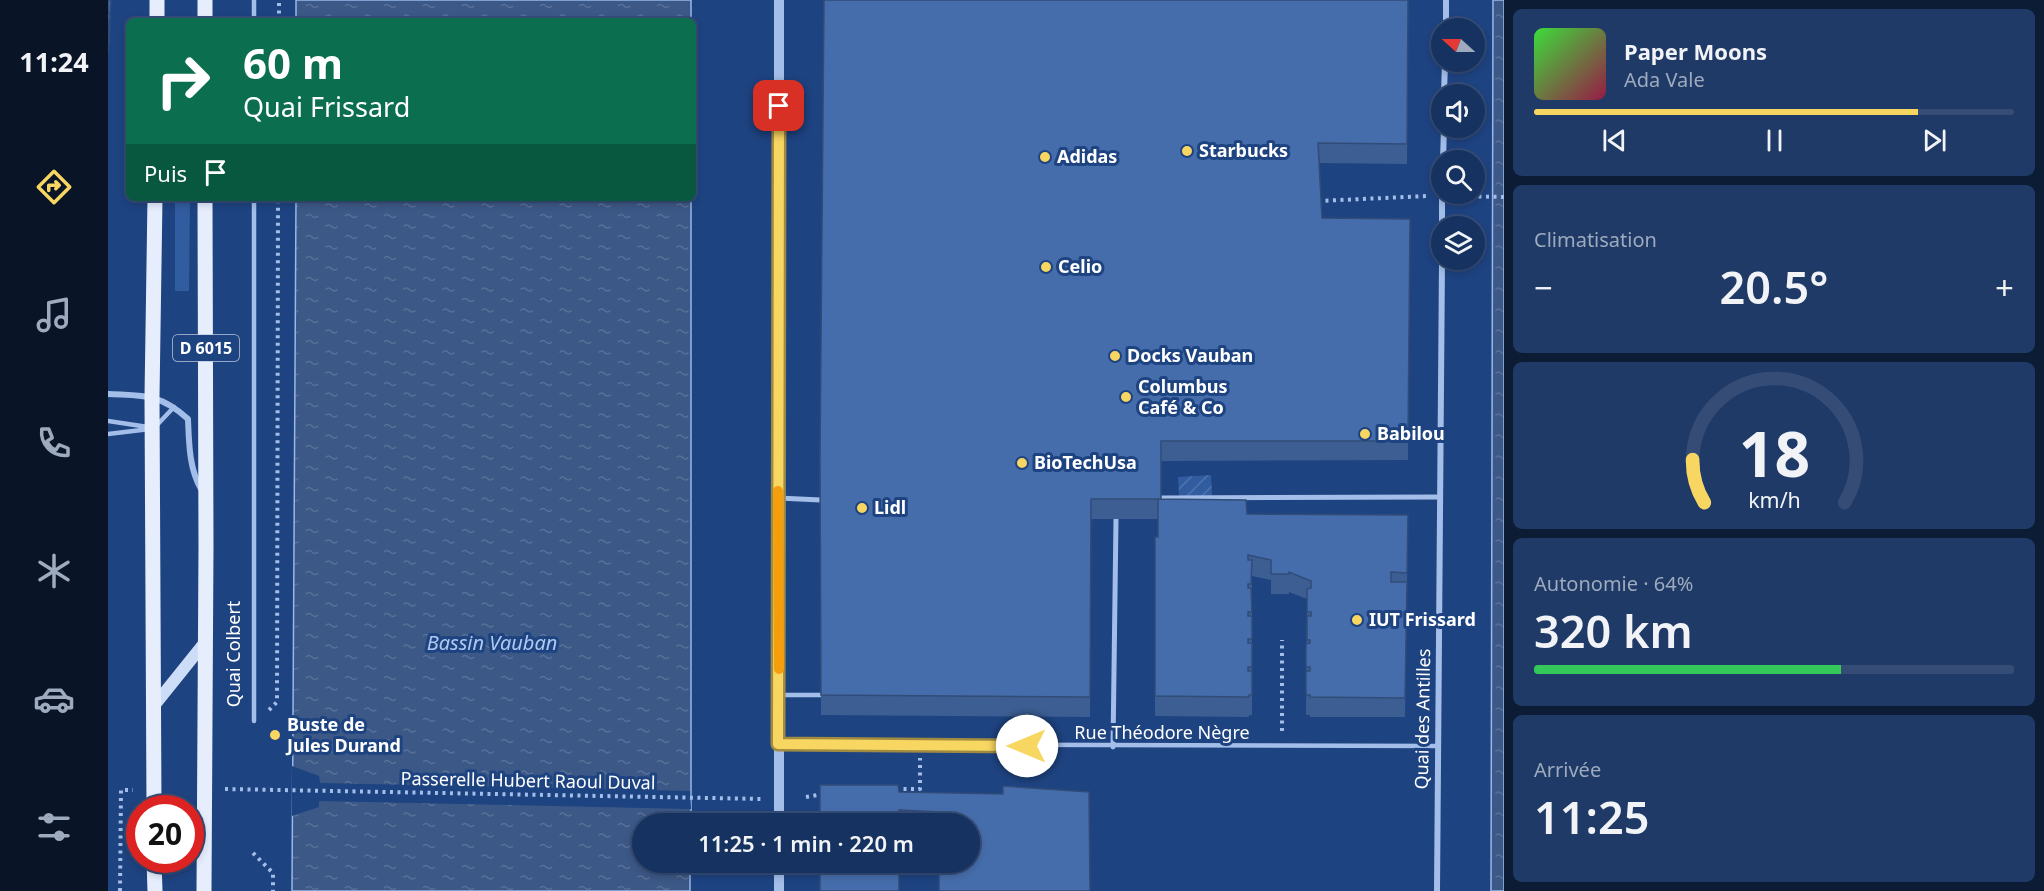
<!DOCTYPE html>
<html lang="fr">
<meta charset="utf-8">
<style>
:root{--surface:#163261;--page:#1f3a67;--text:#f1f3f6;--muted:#9eaabd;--line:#354d76;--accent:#f8d662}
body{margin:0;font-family:"Noto Sans",sans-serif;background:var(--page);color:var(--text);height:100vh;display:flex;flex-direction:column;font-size:22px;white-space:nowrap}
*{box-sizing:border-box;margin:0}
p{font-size:20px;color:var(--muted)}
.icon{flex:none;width:33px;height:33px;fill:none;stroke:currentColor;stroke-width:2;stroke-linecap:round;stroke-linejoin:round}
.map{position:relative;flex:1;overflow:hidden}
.details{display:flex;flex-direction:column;gap:9px;padding:9px;background:#0c1c35;width:540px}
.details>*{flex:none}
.banner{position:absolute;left:18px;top:18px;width:570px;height:183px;border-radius:9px;box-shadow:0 3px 9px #0003,0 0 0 2px var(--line);background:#0b6e4f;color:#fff;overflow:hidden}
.needle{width:39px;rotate:291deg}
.fabs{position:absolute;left:1323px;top:18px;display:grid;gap:12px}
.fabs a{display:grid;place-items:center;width:54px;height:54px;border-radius:50%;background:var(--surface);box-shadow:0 3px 9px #0003,0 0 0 2px var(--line);font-size:30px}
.speed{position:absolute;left:18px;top:795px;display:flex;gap:12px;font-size:30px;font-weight:700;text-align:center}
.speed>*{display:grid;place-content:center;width:78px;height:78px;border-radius:50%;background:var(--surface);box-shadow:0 3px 9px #0003,0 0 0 2px var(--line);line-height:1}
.speed .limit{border:9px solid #d22;background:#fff;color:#111}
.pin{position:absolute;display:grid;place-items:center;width:51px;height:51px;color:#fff;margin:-26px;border-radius:12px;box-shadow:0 3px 9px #0006}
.me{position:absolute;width:66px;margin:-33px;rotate:270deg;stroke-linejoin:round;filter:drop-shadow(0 0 4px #0008)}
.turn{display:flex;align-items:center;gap:21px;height:126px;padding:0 18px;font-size:27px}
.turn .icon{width:78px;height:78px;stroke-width:2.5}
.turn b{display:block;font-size:42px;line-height:51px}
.then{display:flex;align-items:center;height:57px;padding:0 18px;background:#0003;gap:12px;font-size:22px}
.big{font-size:45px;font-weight:600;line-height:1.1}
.details .card{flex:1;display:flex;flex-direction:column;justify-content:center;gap:9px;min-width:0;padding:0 21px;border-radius:9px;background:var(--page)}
.details .dial{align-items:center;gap:0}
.dial svg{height:156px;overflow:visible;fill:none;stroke:var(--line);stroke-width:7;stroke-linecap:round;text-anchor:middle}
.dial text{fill:var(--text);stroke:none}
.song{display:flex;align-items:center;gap:18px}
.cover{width:72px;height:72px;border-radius:9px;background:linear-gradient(135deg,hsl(120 70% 55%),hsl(340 70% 35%))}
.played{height:6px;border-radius:3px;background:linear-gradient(90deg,var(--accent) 80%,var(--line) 80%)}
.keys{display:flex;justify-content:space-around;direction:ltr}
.heat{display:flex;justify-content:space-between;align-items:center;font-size:33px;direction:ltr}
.charge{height:9px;border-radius:4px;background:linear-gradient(90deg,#34c759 64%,var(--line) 0)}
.trip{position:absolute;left:524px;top:813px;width:348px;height:60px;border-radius:30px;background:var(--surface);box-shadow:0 3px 9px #0003,0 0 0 2px var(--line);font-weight:600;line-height:60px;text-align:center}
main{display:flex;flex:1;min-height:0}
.tabs{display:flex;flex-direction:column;width:108px;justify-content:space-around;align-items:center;background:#091427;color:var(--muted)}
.tabs .icon{width:42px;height:42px}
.tabs .selected{color:var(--accent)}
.tabs b{font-size:27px;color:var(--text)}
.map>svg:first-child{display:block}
.grass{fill:#315ca0}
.garden{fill:url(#garden-furrows)}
.water{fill:url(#water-ripples);stroke:#96b8eb;stroke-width:1.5}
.pier{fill:#1e4381}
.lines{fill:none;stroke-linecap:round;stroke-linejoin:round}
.path{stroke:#a3bee9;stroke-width:4;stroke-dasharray:3 4.5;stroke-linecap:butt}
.service{stroke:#a3bee9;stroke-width:4.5}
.pedestrian{stroke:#a3bee9;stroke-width:5}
.minor{stroke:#a3bee9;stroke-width:6}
.tertiary{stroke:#a3bee9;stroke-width:10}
.secondary{stroke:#ceddf7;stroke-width:12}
.primary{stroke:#e6eefe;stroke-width:15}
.wall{fill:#3c5e93}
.shaded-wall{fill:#314c78}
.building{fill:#466dab;stroke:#314c78;stroke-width:1.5}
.route-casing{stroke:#a18b40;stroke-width:15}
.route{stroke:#f8d662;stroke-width:10}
.slow{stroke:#f59e0b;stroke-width:10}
.poi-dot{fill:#f8d662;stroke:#1e4381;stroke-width:2}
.labels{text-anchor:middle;stroke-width:6;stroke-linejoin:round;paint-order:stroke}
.shield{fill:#1e4381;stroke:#bcc7d9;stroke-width:1.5}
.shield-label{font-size:16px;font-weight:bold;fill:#fff}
.poi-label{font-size:18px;font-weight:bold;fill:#fff;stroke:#1e4381;text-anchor:start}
.street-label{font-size:18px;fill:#fff;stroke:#1e4381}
.water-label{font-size:20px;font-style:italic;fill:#aec8f1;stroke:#1e4381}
</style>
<main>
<nav class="tabs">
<b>11:24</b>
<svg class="icon selected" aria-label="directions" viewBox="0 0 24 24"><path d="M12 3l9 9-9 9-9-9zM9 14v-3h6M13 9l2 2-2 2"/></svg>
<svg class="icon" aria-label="music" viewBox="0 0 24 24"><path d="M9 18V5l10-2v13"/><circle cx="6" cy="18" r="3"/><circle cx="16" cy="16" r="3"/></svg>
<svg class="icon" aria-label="phone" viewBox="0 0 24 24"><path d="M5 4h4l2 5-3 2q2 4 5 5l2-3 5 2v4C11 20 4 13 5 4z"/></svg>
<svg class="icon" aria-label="climate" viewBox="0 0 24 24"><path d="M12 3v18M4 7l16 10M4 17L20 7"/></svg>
<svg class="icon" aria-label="car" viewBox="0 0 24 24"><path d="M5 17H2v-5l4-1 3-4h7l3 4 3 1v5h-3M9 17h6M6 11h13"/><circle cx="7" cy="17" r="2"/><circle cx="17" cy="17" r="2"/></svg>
<svg class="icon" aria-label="filters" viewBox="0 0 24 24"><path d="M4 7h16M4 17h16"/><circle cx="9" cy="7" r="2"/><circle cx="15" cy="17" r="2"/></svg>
</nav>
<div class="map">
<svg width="1396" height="891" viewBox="0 0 1396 891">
<defs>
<pattern id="garden-furrows" width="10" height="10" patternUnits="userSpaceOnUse" patternTransform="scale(1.5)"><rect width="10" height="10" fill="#315ca0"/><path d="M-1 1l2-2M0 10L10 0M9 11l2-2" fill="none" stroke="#5074ae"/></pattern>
<pattern id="water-ripples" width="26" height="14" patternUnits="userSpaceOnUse" patternTransform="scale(1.5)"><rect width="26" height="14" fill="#3c5886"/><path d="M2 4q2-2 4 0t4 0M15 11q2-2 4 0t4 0" fill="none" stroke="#597198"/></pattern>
</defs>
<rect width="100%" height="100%" fill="#1e4381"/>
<path class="grass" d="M 67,198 L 82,198 L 81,291 L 67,291 Z"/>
<path class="garden" d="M 1103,475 L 1105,512 L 1072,513 L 1070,477 Z"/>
<path class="water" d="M 188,0 L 583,0 L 583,21 L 188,21 Z
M 1385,0 L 1396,0 L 1396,891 L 1383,891 Z
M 188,198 L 583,198 L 583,823 L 534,824 L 534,862 L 582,863 L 582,891 L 184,891 Z"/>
<path class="pier" d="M 184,766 L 211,776 L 212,783 L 582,791 L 583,809 L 211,801 L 211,807 L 184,816 Z"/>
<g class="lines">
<path class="path" d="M 171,21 L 171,0
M 1348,196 L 1396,197
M 1210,201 L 1320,196
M 161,710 L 169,702 L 170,198
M 1174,731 L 1174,640
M 117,789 L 655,799
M 788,789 L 812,789 L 812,758
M 698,797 L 715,794
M 145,853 L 165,873 L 165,891
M 12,891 L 13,790 L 25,790"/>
<path class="service" d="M 146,0 L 146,21
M 146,198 L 146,721
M 0,421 L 40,427
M 49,425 L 66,407
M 0,434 L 42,429
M 672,695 L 713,695
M 673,744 L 1329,746"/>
<path class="pedestrian" d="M 670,498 L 713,500
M 1053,498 L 1332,497
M 1005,747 L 1008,519"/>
<path class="minor" d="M 1338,28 L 1338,0
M 1336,94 L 1337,62
M 1335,160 L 1336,128
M 1334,226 L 1334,194
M 0,394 C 36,396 51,393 80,419 C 81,443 81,468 93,489
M 1329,891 L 1334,260"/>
<path class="tertiary" d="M 671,824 L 671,0
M 671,862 L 671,891"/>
<path class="secondary" d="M 45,707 L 98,641"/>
<path class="primary" d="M 97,0 L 97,21
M 49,21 L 49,0
M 46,808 L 44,397 L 47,198
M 46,860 L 47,891
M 96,891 L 98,547 L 97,198"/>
</g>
<path class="wall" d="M 0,0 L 3,0 L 2,40 L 0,54 Z
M 1300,0 L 1299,164 L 1211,163 L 1214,218 L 1302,219 L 1300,460 L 1053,461 L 1053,499 L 1139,514 L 1300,515 L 1297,717 L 1202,717 L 1202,715 L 1198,715 L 1199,599 L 1181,592 L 1181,594 L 1163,594 L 1163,580 L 1144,576 L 1144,715 L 1141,715 L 1141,717 L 1047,716 L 1047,537 L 1050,537 L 1050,519 L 983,519 L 982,717 L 713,715 L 712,459 Z
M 791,792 L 895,794 L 861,824 L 712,824 Z"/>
<path class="shaded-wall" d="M 3,0 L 2,40 L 0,54 L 0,34 Z"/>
<path class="building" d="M 0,0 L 3,0 L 2,14 L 0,13 Z
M 716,0 L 1300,0 L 1299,144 L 1210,143 L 1214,218 L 1302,219 L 1300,441 L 1053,441 L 1053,499 L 983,499 L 982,697 L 713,695 L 712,459 Z
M 0,20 L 2,20 L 0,34 Z
M 1050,499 L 1138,500 L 1139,514 L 1300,515 L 1299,573 L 1283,572 L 1283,582 L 1299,582 L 1297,698 L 1202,697 L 1202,695 L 1198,695 L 1198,671 L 1202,671 L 1202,667 L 1198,667 L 1198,644 L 1202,643 L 1202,640 L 1199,640 L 1199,616 L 1203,616 L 1203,612 L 1199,612 L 1199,589 L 1203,588 L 1203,581 L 1181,572 L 1181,574 L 1163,574 L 1163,560 L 1140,555 L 1140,560 L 1144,560 L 1143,584 L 1140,584 L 1140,588 L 1143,588 L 1144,612 L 1140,612 L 1140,616 L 1144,616 L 1144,639 L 1140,639 L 1140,643 L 1144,643 L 1144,667 L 1140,667 L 1140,671 L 1144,671 L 1144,695 L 1141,695 L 1141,697 L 1047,696 L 1047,537 L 1050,537 Z
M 712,785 L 790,785 L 791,792 L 895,794 L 895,786 L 981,792 L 982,891 L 831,891 L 831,862 L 861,862 L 861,824 L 831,824 L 831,812 L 791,810 L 791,824 L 712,824 Z
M 712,862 L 791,862 L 791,891 L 712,891 Z"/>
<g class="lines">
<defs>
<path id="route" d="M 671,106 L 670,744 L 919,746"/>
</defs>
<use href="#route" class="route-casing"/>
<use href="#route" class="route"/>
<path class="slow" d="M 670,491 L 671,669"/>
</g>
<g class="poi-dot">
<circle cx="1079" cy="151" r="6"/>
<circle cx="937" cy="157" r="6"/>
<circle cx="938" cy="267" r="6"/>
<circle cx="1007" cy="356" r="6"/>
<circle cx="1018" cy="397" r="6"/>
<circle cx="1257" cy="434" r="6"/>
<circle cx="914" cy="463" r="6"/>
<circle cx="754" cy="508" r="6"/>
<circle cx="1249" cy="620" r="6"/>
<circle cx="167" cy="735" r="6"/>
</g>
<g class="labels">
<rect class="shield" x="65" y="335" width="66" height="26" rx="4.5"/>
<g class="shield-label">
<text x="98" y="354">D 6015</text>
</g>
<g class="poi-label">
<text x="1091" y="157">Starbucks</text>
<text x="949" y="163">Adidas</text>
<text x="950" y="273">Celio</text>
<text x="1019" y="362">Docks Vauban</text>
<text x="1030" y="393">Columbus<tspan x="1030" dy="21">Café &amp; Co</tspan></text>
<text x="1269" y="440">Babilou</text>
<text x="926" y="469">BioTechUsa</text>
<text x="766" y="514">Lidl</text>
<text x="1261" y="626">IUT Frissard</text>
<text x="179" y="731">Buste de<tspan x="179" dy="21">Jules Durand</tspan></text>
</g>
<g class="street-label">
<text transform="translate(126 654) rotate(-90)" y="6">Quai Colbert</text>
<text transform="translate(1315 719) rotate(-89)" y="6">Quai des Antilles</text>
<text x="1054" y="739">Rue Théodore Nègre</text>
<text transform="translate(420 781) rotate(1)" y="6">Passerelle Hubert Raoul Duval</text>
</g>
<g class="water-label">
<text x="384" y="650">Bassin Vauban</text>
</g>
</g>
</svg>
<div class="fabs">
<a><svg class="needle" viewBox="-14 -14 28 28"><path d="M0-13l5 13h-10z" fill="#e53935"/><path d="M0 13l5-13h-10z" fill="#9eaabd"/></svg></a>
<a><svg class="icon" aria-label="sound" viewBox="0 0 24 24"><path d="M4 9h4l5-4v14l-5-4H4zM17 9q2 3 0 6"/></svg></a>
<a><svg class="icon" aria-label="search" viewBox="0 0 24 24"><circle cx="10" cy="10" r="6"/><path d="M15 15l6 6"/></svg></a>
<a><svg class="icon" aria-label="layers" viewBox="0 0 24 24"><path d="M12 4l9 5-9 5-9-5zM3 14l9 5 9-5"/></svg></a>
</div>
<div class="speed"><div class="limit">20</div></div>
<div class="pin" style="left:671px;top:106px;background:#d93025"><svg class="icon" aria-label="arrive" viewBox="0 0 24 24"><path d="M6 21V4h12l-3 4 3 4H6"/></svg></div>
<svg class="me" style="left:919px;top:746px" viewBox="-20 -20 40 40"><circle r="19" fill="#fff"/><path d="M0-13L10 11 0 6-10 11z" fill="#f8d662"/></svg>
<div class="trip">11:25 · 1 min · 220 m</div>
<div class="banner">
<div class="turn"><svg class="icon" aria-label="right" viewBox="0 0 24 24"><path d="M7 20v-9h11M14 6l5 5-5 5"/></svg><div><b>60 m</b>Quai Frissard</div></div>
<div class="then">Puis<svg class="icon" aria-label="arrive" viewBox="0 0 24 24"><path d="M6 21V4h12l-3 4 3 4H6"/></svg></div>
</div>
</div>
<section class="details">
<div class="card">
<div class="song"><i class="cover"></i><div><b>Paper Moons</b><p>Ada Vale</p></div></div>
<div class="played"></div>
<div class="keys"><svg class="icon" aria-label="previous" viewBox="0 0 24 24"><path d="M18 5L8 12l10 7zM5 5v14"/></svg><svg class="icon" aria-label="pause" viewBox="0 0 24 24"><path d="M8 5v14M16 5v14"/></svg><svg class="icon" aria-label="next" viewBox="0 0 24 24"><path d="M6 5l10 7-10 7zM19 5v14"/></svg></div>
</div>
<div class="card"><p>Climatisation</p>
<div class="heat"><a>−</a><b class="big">20.5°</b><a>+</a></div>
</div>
<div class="card dial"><svg viewBox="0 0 100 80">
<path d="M14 69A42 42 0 1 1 86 69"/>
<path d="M14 69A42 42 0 0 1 8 47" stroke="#f8d662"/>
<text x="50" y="56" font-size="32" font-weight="700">18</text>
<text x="50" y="72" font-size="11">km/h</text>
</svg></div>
<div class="card"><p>Autonomie · 64%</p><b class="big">320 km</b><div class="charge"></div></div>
<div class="card"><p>Arrivée</p><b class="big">11:25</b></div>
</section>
</main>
